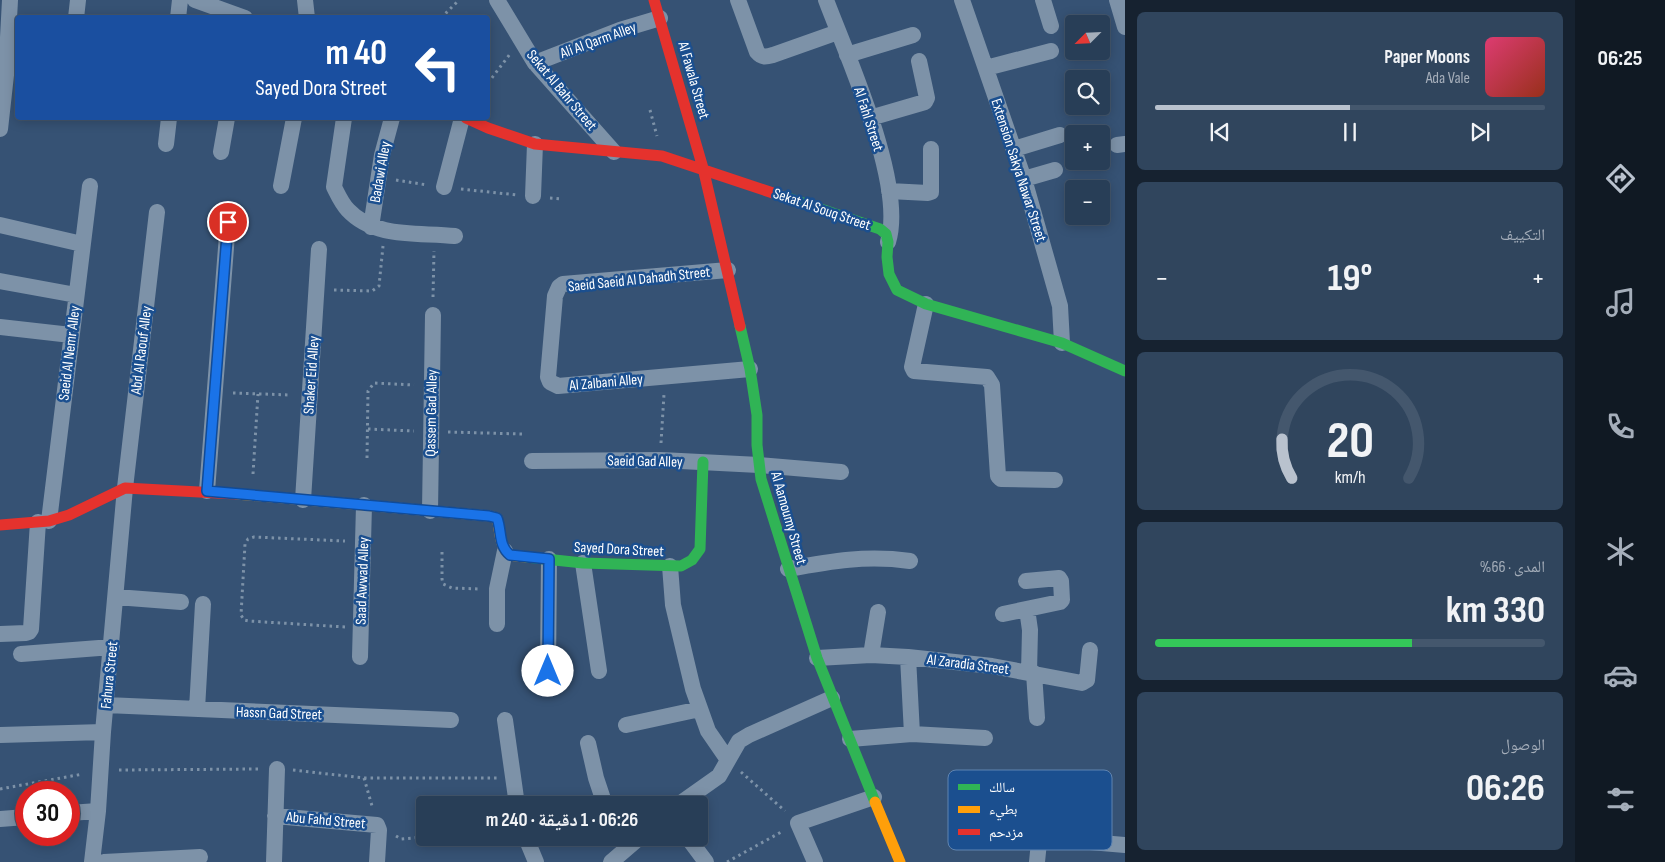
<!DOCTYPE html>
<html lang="ar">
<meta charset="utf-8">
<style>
:root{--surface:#283e57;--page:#30455d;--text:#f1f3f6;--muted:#a5aeba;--line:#44576d;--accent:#b9c2ce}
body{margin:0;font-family:"Sofia Sans Condensed","Noto Naskh Arabic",sans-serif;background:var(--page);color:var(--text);direction:rtl;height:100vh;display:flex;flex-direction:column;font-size:19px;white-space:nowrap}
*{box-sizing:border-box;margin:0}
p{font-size:16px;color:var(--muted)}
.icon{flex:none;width:28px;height:28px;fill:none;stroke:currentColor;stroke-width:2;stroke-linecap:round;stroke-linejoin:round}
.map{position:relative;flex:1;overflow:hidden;direction:ltr}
.side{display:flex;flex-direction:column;gap:12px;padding:12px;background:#162230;width:450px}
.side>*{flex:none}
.guide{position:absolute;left:15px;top:15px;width:475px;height:105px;border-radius:5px;box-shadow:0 2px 12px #0003,0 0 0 1px var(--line);direction:rtl;background:#1a4fa0;color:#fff;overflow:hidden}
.needle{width:32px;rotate:246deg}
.fabs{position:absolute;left:1065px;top:15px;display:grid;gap:10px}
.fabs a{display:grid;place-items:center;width:45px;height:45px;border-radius:5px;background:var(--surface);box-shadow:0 2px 12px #0003,0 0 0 1px var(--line);font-size:25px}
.speed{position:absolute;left:15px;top:781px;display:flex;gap:10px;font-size:25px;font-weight:700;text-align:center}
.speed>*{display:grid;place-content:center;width:65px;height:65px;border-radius:50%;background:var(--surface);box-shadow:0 2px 12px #0003,0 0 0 1px var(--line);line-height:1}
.speed .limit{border:8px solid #d22;background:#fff;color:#111}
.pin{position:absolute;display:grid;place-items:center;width:42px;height:42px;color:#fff;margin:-21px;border:2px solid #fff;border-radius:50%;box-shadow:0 1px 5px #0007}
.me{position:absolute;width:55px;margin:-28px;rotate:0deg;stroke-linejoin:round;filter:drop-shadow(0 0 4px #0008)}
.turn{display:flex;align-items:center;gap:18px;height:105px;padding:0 20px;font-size:22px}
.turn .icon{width:65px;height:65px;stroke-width:2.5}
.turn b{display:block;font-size:35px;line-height:42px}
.big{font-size:38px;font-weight:700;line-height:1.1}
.side .widget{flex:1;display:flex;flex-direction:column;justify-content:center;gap:8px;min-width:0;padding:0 18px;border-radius:8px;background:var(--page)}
.side .dial{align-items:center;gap:0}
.dial svg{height:130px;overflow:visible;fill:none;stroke:var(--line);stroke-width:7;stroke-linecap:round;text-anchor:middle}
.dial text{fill:var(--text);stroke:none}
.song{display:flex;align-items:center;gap:15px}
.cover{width:60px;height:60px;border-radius:8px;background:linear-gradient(135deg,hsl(340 70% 55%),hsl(10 70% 35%))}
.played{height:5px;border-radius:2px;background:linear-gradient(90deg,var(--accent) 50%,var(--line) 50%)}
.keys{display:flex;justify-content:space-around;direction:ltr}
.heat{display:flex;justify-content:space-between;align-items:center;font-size:28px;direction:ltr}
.charge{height:8px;border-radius:4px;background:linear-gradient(90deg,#34c759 66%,var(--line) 0)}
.trip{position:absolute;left:416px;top:796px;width:292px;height:50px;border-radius:5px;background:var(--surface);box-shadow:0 2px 12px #0003,0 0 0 1px var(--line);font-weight:700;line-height:50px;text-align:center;direction:rtl}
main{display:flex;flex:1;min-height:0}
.dock{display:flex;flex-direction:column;width:90px;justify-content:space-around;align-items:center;background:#101923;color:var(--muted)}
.dock .icon{width:35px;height:35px}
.dock .selected{color:var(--accent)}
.dock b{font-size:22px;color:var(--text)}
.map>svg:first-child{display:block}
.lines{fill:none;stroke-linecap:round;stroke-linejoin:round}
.path{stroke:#7d92a8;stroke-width:3;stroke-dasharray:2.5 4;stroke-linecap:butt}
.street{stroke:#7d92a8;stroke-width:16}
.fast{stroke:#30b455;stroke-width:11}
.slow{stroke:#ff9f0a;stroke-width:11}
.jam{stroke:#e5322d;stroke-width:11}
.route-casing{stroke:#114b97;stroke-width:12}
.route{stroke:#1a73e8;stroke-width:9}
.labels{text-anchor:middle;stroke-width:5;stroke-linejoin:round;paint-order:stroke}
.street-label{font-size:15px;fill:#fff;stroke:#1b4f8f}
.key{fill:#1b4f8f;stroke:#5f84b1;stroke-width:1}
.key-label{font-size:14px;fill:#fff}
</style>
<main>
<nav class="dock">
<b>06:25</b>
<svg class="icon selected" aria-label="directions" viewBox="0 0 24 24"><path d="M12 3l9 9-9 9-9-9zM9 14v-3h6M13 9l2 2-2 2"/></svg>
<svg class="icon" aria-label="music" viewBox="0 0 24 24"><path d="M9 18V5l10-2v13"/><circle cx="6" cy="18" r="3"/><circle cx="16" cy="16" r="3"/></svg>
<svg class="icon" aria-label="phone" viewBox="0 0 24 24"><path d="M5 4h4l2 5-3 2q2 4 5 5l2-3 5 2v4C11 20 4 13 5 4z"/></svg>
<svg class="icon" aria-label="climate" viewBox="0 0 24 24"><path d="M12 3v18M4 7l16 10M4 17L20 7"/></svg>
<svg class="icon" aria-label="car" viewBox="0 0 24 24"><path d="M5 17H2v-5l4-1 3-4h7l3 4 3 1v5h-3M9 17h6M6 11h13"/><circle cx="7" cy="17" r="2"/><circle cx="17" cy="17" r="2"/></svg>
<svg class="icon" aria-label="filters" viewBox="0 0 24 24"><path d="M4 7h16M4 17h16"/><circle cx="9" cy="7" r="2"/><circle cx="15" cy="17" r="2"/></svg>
</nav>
<section class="side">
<div class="widget">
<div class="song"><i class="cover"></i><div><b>Paper Moons</b><p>Ada Vale</p></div></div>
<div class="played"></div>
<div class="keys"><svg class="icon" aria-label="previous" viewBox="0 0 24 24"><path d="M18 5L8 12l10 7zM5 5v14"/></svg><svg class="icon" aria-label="pause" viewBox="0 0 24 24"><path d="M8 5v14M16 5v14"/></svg><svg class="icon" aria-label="next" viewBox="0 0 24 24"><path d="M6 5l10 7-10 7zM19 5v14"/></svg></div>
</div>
<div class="widget"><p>التكييف</p>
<div class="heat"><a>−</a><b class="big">19°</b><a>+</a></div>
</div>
<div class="widget dial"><svg viewBox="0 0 100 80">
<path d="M14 69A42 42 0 1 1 86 69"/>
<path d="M14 69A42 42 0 0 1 8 45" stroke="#b9c2ce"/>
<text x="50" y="56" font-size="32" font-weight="700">20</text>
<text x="50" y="72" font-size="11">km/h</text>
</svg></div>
<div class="widget"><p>المدى · 66%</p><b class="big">330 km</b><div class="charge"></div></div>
<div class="widget"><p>الوصول</p><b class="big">06:26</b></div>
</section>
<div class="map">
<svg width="1125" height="862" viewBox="0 0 1125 862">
<rect width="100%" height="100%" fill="#365274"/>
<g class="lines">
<path class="path" d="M 441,18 L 459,0
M 488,83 L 510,54
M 650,110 L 657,136
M 396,180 L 427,185
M 461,189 L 517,195
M 550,198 L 562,199
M 334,290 L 372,291 L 379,286 L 383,246
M 433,297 L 434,251
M 233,393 L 291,395
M 368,429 L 414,431
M 448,432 L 522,434
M 661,443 L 664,394
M 367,458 L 368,391 L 374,383 L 414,385
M 253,474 L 258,394
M 442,552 L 442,579 L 443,584 L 452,588 L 479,589
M 345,627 L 249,621 L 244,620 L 241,615 L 245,544 L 248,539 L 254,537 L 345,541
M 119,770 L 260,769
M 293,770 L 364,778 L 497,778
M 741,772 L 785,811
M 364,778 L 372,806
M 0,789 L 83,774
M 396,836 L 401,839 L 425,837
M 727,862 L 783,831"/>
<path class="street" d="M 195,0 L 245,18
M 305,0 L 307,18
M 497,0 L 535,63 L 614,152
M 738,0 L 757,52 C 762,58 766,57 773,55 L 838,32
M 826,0 C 847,56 906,185 888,242
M 962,0 L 1024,179 L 1060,306 L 1062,343
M 1043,0 L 1051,26
M 1117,0 L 1125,27
M 76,18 L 78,0
M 178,18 L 180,0
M 847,55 L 913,35
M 535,63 L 620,30 L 660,18
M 986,68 L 1051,51
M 344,118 L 334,187 C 338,195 342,204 348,210 C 375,239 419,232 455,236
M 870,118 L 925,102 L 927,98 L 919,61
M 0,129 L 6,75 L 10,0
M 166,144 L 169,118
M 1117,145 L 1125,144
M 1014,149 L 1060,135
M 221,152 L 227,118
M 1024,179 L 1055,170
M 281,186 L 294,118
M 444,187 L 462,118
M 889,191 L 928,193 L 931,192 L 931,149
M 533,196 L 535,144
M 0,225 L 82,244
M 371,227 L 382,155 L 392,118
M 728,270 L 563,284 L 559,287 L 555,296 L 548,377 L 550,382 L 558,386 L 750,369
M 0,281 L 76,295
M 926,304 L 912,367 L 914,371 L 987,377 L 992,385 L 998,476 L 1001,479 L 1055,480
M 0,327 L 71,335
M 532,461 L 661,460 L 759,465 L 841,472
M 207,491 L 228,222
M 303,500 L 319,249
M 430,511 L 433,315
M 49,521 L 90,186
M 583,563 L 599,671
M 670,566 L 673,605 L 693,689 L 708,731 L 728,760
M 788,569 C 832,561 866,555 910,561
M 116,597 L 181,602
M 1027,609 L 1030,630 L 1029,672
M 1003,614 L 1060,602 L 1062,600 L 1061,581 L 1059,578 L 1026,581
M 497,624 L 497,589 L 505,551
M 0,634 L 26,633 L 29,632 L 31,629 L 38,522
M 21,654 L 112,647
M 871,655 L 878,612
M 360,657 L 364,505
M 908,657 L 912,734
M 817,658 L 871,655 L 908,657 L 992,666 L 1082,683 L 1087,680 L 1090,650
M 548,671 L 549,559
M 1034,673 L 1037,718
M 106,705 L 451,720
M 197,709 L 203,604
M 505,720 L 517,805
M 626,725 L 700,709
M 0,735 L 103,732
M 850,739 L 912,734 L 985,738
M 588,743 L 596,778 L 605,805
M 678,805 L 719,776 L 739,741 L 749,735 L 832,698
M 69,813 L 98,811
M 275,816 L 377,825 L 379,830 L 377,862
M 0,819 L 26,817
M 526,838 L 536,862
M 688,838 L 706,862
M 92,862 L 98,811 L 103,732 L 125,488 L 157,212
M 104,862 L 200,857
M 274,862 L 277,769
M 611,862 L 639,838
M 815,862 L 798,823 L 874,797
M 1037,862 L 1039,842 L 1043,838 L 1125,845"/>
<path class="fast" d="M 782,196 L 880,229 L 886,234 L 888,242 L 887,257 L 889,274 L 897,290 L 926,304 L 1062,343 L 1125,371
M 740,326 L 750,369 L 757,415 L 757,445 L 761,479 L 817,658 L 875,802
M 526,557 L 583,563 L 681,566 L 692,560 L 700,549 L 703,462"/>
<path class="slow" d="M 236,494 L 489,516 L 497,518 C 500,528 499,547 509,554 C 513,557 521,556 526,557
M 875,802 L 900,862"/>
<path class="jam" d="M 654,0 L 703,168 L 740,326
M 466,118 L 488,128 L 535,144 L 662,156 L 782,196
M 0,525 L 49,521 L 69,515 L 125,488 L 236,494"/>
</g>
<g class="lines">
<defs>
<path id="route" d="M 228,222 L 207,491 L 489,516 L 497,518 C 502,531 498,545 510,555 L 549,559 L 548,671"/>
</defs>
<use href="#route" class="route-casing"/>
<use href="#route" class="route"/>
</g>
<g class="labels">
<g class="street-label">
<text transform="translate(598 40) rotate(-20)" y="5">Ali Al Qarm Alley</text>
<text transform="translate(694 80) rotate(74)" y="5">Al Fawala Street</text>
<text transform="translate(562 90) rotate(50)" y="5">Sekat Al Bahr Street</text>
<text transform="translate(869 119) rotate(72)" y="5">Al Fahl Street</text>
<text transform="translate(1019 170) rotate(72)" y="5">Extension Sakya Nawar Street</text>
<text transform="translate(380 172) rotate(-80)" y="5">Badawi Alley</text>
<text transform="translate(822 209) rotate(19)" y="5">Sekat Al Souq Street</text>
<text transform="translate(639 279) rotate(-6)" y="5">Saeid Saeid Al Dahadh Street</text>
<text transform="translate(141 350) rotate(-83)" y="5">Abd Al Raouf Alley</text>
<text transform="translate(69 353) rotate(-83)" y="5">Saeid Al Nemr Alley</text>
<text transform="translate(311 375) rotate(-86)" y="5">Shaker Eid Alley</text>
<text transform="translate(606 382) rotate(-5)" y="5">Al Zalbani Alley</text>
<text transform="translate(431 413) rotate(-89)" y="5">Qassem Gad Alley</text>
<text transform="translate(645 461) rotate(1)" y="5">Saeid Gad Alley</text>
<text transform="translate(789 518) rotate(74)" y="5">Al Aamoumy Street</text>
<text transform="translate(619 549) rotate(3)" y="5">Sayed Dora Street</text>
<text transform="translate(362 581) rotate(-88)" y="5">Saad Awwad Alley</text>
<text transform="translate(968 664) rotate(7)" y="5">Al Zaradia Street</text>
<text transform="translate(109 675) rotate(-84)" y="5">Fahura Street</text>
<text transform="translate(279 713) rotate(2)" y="5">Hassn Gad Street</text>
<text transform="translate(326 820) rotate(5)" y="5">Abu Fahd Street</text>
</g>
</g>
<rect x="948" y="770" width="164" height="80" rx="8" class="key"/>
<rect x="958" y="784" width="22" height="6" fill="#30b455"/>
<rect x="958" y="806" width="22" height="7" fill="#ff9f0a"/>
<rect x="958" y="829" width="22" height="6" fill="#e5322d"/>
<g class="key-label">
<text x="989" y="792">سالك</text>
<text x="989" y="814">بطيء</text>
<text x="989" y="837">مزدحم</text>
</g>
</svg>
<div class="fabs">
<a><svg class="needle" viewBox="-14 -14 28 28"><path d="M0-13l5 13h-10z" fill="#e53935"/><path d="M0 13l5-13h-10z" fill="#a5aeba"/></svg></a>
<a><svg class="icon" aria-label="search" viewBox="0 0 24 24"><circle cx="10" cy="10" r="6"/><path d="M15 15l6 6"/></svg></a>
<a>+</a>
<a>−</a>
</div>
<div class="speed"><div class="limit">30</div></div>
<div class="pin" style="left:228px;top:222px;background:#d93025"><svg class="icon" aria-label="arrive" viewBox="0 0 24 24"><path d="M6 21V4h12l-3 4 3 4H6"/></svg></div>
<svg class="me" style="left:548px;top:671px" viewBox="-20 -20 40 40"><circle r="19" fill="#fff"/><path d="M0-13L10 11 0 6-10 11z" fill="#1a73e8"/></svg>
<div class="trip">06:26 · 1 دقيقة · 240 m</div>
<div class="guide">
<div class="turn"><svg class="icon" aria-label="left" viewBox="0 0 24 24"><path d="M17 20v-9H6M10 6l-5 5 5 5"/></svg><div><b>40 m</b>Sayed Dora Street</div></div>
</div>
</div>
</main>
